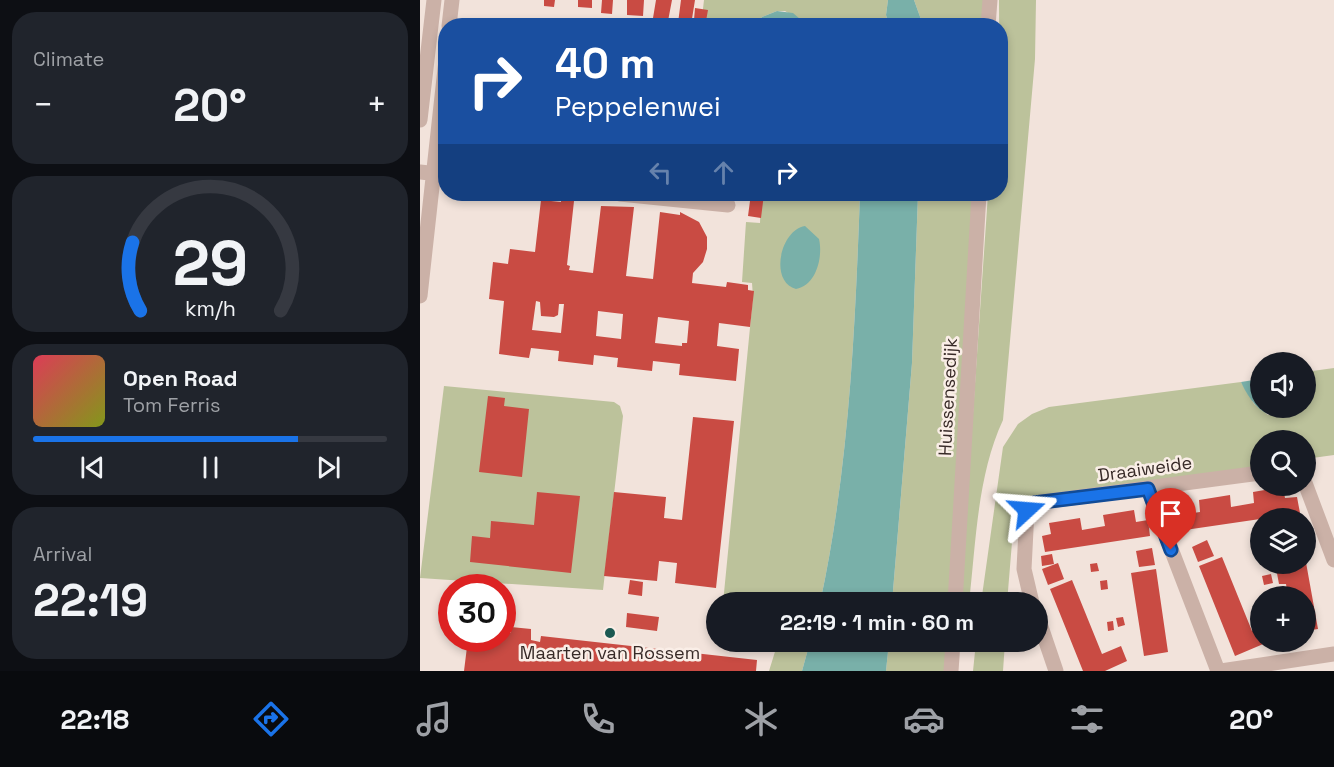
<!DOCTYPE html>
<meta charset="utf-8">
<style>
:root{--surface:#171b24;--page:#20242c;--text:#f1f3f6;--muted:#9ea1a6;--line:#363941;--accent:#1a73e8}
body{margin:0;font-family:"Space Grotesk",sans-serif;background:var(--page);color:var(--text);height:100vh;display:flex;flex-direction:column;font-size:22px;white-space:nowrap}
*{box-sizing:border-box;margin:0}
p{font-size:20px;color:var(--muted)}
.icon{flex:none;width:33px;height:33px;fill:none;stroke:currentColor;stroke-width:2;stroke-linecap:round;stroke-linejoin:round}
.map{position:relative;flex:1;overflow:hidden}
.sheet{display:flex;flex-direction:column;gap:12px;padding:12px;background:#0d0f14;width:420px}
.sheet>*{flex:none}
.banner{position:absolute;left:18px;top:18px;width:570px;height:183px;border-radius:24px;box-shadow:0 3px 9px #0003;background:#1a4fa0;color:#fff;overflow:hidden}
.tools{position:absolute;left:830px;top:352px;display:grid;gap:12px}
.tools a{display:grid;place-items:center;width:66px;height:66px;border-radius:50%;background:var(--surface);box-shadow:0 3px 9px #0003;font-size:30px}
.speed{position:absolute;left:18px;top:574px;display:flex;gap:12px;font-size:30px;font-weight:700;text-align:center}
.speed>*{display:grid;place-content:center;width:78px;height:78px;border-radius:50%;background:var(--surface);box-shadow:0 3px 9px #0003;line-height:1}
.speed .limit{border:9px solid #d22;background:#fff;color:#111}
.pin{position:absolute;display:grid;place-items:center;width:51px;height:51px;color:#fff;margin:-62px -26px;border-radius:50% 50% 50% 0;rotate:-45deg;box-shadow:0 0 6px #0007}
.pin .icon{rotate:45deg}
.me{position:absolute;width:66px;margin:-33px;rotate:71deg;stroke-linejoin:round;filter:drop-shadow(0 0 4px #0008)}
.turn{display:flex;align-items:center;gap:21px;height:126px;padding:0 18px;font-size:27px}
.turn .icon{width:78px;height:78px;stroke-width:2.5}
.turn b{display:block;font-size:42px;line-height:51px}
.lanes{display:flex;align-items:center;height:57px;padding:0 18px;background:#0003;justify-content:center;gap:30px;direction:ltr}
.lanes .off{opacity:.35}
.big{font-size:45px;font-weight:800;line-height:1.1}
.sheet .card{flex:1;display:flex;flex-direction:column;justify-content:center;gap:9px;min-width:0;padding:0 21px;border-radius:24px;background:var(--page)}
.sheet .dial{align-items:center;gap:0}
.dial svg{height:156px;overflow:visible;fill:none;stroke:var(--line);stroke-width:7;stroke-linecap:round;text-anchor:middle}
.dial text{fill:var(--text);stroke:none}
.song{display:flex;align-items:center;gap:18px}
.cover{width:72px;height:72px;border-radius:9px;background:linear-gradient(135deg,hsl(350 70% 55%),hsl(70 70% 35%))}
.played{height:6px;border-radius:3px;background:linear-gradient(90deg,var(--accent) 75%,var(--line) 75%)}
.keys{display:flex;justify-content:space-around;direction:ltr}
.heat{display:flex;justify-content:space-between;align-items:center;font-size:33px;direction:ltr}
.trip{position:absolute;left:286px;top:592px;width:342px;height:60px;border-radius:30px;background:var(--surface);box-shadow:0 3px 9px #0003;font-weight:800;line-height:60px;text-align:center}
.tab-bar{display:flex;height:96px;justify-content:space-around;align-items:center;background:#090b0e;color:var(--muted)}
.tab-bar .icon{width:42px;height:42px}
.tab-bar .on{color:var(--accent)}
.tab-bar b{font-size:27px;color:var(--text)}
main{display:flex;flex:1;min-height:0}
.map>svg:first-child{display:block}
.green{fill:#bcc29b}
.water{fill:#79b0a9}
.building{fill:#c94b43;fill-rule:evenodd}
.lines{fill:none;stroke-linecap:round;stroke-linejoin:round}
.minor{stroke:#cbb1a7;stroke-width:15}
.route-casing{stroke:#114b97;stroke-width:15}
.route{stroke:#1a73e8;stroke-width:10}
.poi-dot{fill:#1c5952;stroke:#faeee7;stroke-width:2}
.labels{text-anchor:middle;stroke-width:5;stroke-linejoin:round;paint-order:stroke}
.street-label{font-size:18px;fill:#372a27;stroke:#faeee7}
.poi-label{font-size:18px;fill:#372a27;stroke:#faeee7}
</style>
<main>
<section class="sheet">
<div class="card"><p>Climate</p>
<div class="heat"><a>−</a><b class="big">20°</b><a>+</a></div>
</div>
<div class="card dial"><svg viewBox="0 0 100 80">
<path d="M14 69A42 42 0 1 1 86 69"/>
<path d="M14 69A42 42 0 0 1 10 34" stroke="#1a73e8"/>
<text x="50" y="56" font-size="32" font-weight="700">29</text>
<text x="50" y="72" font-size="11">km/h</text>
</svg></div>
<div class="card">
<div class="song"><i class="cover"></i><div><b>Open Road</b><p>Tom Ferris</p></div></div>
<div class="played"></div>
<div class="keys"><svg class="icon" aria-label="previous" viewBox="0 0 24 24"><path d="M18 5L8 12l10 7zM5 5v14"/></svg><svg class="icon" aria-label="pause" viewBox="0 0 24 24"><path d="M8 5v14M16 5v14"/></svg><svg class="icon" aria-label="next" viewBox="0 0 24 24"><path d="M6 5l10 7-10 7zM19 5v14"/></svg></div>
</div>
<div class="card"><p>Arrival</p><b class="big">22:19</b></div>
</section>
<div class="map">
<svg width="914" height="671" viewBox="0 0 914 671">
<rect width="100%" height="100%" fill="#f2e3db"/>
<path class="green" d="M 284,0 L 468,0 L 466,15 L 469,25 L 387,25 L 365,11 L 357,11 L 342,17 L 335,25 L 281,26 Z
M 494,0 L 565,0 L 564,25 L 503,25 Z
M 579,0 L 616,0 L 615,59 L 583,420 C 557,476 556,543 549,603 L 540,603 L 568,194 L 580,194 Z
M 341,194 L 440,194 C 435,330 429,469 400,603 L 303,603 L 333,297 L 332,283 L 322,282 L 326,222 L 340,223 Z
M 498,194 L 554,194 L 530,603 L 472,603 L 492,363 Z
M 914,368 L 914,455 L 885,459 L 885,441 L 840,441 L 840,467 L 606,505 L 594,518 L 587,603 L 561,603 L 583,447 L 598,424 L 612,414 L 629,407 L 821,382 L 834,404 L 848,415 L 864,413 L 869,408 L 885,408 L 885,372 Z
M 24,386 L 194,402 L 200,406 L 203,416 L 183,590 L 0,578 Z
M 358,642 L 390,642 L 382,671 L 349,671 Z
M 469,642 L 527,642 L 524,671 L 466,671 Z
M 556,642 L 585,642 L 583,671 L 553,671 Z"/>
<path class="water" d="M 468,0 L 494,0 L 503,25 L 469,25 L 466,15 Z
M 357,11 L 373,13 L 387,25 L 335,25 L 342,17 Z
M 440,194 L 498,194 L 492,363 L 472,603 L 400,603 C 429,469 435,330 440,194 Z
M 385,226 L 399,239 C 403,256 397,285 376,289 C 349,282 360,230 385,226 Z
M 840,379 L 840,408 L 869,408 C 848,428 829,400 821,382 Z
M 390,642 L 469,642 L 466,671 L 382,671 Z"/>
<path class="building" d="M 124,0 L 135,0 L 134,7 L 124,6 Z
M 158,0 L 172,0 L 172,8 L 158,7 Z
M 182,0 L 193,0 L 192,14 L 181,13 Z
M 207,0 L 224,0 L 223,16 L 207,15 Z
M 236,0 L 252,0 L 248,21 L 233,18 Z
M 261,0 L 275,0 L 271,25 L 258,23 Z
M 275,8 L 288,10 L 286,21 L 274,20 Z
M 315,194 L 344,194 L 341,218 L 328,216 L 330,201 L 314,200 Z
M 141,199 L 154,201 L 147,265 L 150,266 L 149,270 L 173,273 L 181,206 L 214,207 L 206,276 L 233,279 L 240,212 L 260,215 L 260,212 L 279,222 L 287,237 L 287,249 L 283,262 L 273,273 L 272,283 L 306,287 L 307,282 L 328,285 L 328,290 L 334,291 L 330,327 L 299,323 L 297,346 L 319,349 L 316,381 L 259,375 L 260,364 L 233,361 L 232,371 L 197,367 L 198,358 L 174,355 L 173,365 L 138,361 L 139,351 L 111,348 L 109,358 L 79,354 L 84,301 L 69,299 L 73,262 L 88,264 L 90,249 L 115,252 L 121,200 L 141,202 ZM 116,301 L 120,302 L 121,316 L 134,317 L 138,315 L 139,304 L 144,304 L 141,333 L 112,330 ZM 178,311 L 203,314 L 201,339 L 176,336 ZM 238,317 L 269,321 L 267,343 L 262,343 L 262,346 L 235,343 Z
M 68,396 L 85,398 L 84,406 L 109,409 L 102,477 L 59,472 Z
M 273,417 L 314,421 L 296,588 L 255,583 L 257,563 L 239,561 L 237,581 L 184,576 L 194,492 L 246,497 L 244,518 L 262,520 Z
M 863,487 L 865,498 L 877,497 L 880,513 L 765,530 L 759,515 L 780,512 L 779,500 L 810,495 L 811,507 L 834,503 L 833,492 Z
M 117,492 L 160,496 L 151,573 L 50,562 L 52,536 L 70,538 L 71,521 L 114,525 Z
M 714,510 L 716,522 L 728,520 L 730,536 L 625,552 L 622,536 L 631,534 L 629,523 L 660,518 L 662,530 L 685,526 L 683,515 Z
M 787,540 L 794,556 L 778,562 L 772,547 Z
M 732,548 L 735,565 L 719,567 L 716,551 Z
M 632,554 L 634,564 L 622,566 L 621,556 Z
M 802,557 L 832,631 L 838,629 L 835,620 L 840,618 L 840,642 L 848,642 L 815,656 L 779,566 Z
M 885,557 L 898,629 L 885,631 L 885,597 L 868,597 L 866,584 L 859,584 L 856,568 L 863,567 L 863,564 L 885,564 Z
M 638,563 L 644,579 L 628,585 L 622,569 Z
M 677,563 L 679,571 L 671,572 L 670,564 Z
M 736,569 L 748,652 L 724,656 L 711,573 Z
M 851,574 L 853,583 L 844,585 L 842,576 Z
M 210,580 L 223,582 L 222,596 L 208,594 Z
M 652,580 L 682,654 L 701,646 L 707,661 L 685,671 L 663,671 L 630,589 Z
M 687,580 L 688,589 L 681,590 L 680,581 Z
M 207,613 L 239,617 L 237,631 L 206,627 Z
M 703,617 L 705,625 L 698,627 L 696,618 Z
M 693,621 L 694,630 L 688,631 L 687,622 Z
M 91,627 L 111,629 L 111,640 L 120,642 L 121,636 L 337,660 L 336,671 L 44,671 L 48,639 L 82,639 L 82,632 L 91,633 Z"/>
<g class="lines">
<path class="minor" d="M 29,26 L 32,0
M 568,26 L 570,0
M 0,120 L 14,0
M 0,172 L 26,175
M 200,194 L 308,205
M 0,296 L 26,60
M 885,483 L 914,560
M 728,489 L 798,671
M 535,603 L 559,194
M 612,603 L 604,569 L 607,510 L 614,503 L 840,473
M 618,618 L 636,671
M 531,671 L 533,642
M 801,671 L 914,654"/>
</g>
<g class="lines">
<defs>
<path id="route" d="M 607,510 L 614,503 L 728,489 L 751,550"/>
</defs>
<use href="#route" class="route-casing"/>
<use href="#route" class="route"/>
</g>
<circle class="poi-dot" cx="190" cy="633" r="6"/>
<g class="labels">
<g class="street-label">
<text transform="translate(528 397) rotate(-87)" y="6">Huissensedijk</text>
<text transform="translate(725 469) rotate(-8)" y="6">Draaiweide</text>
</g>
<g class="poi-label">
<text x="190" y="659">Maarten van Rossem</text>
</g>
</g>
</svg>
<div class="tools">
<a><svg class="icon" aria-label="sound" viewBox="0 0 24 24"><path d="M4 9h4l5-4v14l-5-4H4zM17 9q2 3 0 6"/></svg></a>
<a><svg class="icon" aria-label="search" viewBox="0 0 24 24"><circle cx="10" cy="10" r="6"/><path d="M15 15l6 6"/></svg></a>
<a><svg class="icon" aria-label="layers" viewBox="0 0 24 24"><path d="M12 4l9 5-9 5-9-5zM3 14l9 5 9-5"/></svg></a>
<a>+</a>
</div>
<div class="speed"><div class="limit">30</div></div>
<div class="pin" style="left:751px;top:550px;background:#d93025"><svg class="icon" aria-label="arrive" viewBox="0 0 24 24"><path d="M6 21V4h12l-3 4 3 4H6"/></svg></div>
<svg class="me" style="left:607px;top:510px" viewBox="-20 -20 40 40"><path d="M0-17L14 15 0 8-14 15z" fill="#1a73e8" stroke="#fff" stroke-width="4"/></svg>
<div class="trip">22:19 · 1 min · 60 m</div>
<div class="banner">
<div class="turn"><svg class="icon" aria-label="right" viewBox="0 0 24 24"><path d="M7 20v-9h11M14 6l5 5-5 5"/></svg><div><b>40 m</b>Peppelenwei</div></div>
<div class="lanes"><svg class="icon off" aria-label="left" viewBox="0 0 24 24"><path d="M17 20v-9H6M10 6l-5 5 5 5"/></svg><svg class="icon off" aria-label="ahead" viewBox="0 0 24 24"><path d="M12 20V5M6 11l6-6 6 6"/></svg><svg class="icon" aria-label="right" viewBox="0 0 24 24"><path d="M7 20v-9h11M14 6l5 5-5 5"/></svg></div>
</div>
</div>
</main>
<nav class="tab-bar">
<b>22:18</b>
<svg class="icon on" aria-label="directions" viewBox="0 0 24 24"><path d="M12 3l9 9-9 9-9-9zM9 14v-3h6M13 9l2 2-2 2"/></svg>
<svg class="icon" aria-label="music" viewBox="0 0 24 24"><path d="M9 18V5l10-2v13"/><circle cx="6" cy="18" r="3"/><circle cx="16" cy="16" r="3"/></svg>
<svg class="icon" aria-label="phone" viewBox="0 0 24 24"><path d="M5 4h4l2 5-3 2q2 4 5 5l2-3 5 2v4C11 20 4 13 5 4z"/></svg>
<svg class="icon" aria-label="climate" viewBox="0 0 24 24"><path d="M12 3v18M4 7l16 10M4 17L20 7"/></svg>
<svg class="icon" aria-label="car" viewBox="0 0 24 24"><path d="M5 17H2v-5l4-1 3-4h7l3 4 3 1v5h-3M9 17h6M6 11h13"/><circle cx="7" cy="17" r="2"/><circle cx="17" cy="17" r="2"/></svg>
<svg class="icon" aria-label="filters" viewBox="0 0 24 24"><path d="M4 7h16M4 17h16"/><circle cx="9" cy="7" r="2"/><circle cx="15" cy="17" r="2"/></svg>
<b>20°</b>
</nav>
